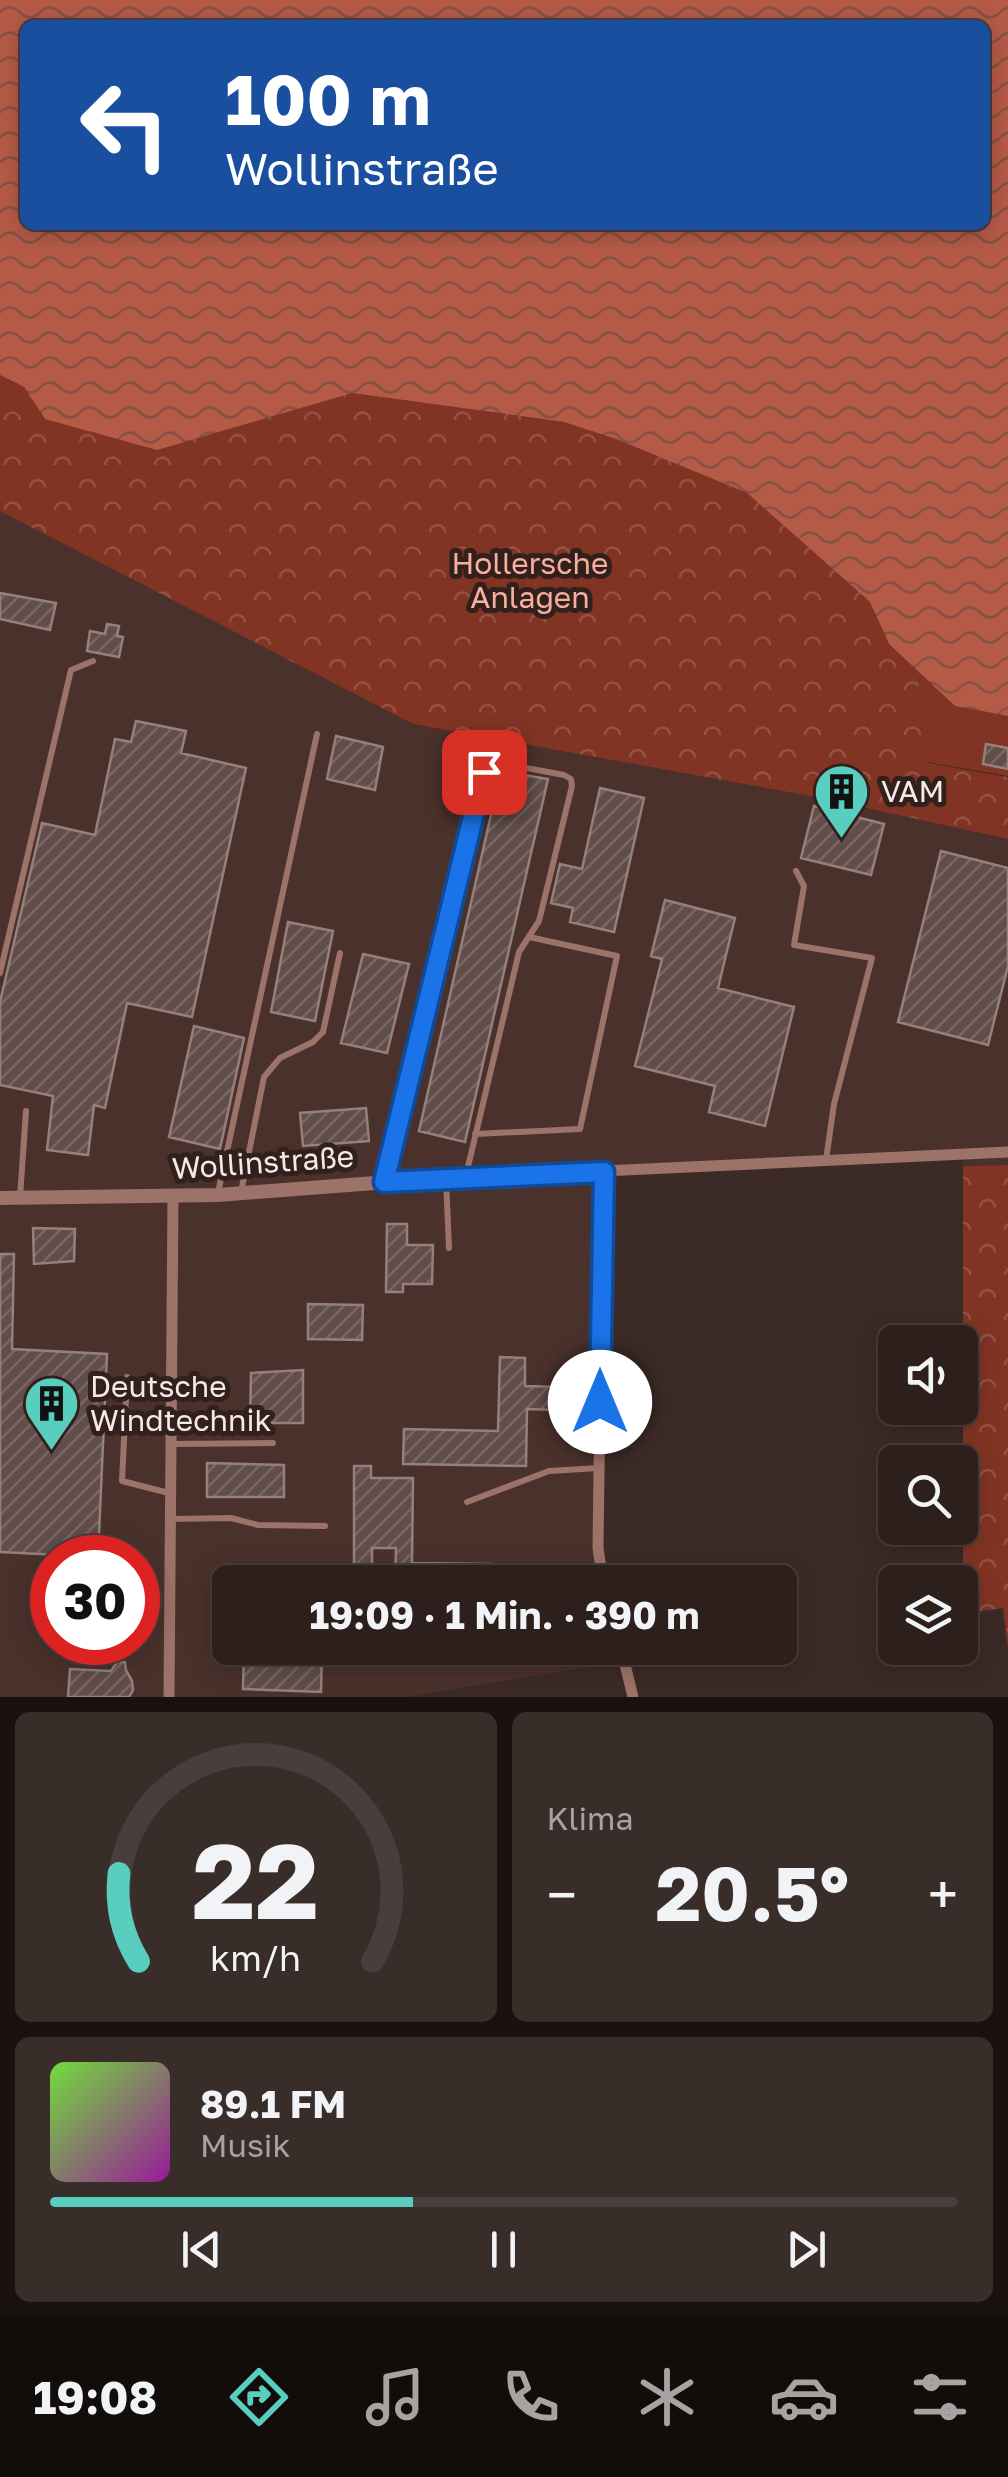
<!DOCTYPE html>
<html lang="de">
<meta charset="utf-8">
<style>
:root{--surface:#2d201c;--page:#392d29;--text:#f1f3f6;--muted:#a7a3a3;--line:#483e3b;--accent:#59cebe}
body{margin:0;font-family:"Golos Text",sans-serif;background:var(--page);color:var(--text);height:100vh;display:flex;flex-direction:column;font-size:38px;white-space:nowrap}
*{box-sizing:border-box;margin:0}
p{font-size:32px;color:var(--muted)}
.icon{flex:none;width:55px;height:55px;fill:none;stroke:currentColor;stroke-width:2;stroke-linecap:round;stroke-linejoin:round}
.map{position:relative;height:1697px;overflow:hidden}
.panel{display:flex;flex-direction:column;gap:15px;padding:15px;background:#19120f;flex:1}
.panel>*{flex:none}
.hud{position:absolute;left:20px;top:20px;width:970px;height:210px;border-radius:15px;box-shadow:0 5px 25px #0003,0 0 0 2px var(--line);background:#1a4fa0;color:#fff;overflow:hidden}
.fabs{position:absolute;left:878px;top:1325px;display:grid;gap:20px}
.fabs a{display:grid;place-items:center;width:100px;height:100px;border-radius:15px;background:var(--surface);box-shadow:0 5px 25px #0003,0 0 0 2px var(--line);font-size:50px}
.speed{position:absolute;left:30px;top:1535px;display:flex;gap:20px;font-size:50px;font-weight:700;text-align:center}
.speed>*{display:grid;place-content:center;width:130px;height:130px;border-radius:50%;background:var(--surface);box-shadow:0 5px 25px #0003,0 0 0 2px var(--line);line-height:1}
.speed .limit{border:15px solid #d22;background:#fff;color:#111}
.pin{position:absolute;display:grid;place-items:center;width:85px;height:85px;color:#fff;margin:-42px;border-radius:20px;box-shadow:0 5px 15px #0006}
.me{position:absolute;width:110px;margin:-55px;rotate:0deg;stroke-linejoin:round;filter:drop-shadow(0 0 8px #0008)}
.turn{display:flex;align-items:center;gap:35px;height:210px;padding:0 40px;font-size:45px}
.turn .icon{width:130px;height:130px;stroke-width:2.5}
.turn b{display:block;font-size:70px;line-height:85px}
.big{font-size:75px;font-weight:700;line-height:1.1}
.panel .tile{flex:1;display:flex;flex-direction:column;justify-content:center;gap:15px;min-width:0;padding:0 35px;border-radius:15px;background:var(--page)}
.panel .dial{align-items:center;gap:0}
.dial svg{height:260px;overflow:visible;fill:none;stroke:var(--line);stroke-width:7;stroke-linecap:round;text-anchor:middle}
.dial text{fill:var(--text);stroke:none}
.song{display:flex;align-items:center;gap:30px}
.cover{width:120px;height:120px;border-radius:15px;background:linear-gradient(135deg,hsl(100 70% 55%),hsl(300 70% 35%))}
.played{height:10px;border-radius:5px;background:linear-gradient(90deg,var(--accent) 40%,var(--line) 40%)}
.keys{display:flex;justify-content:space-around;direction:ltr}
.heat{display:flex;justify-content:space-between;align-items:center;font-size:55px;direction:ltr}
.panel .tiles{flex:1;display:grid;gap:15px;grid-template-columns:1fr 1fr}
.tile:last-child{grid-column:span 2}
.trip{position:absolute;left:212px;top:1565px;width:585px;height:100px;border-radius:15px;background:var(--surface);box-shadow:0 5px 25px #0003,0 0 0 2px var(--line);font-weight:700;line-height:100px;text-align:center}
.menu{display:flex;height:160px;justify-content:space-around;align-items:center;background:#120d0b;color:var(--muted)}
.menu .icon{width:70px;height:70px}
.menu .on{color:var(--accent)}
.menu b{font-size:45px;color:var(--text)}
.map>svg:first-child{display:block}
.built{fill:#4a312c;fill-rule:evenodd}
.green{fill:#823424}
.forest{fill:url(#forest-crowns)}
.water{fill:url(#water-waves);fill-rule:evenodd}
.building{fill:url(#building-hatch);stroke:#96807b;stroke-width:2.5}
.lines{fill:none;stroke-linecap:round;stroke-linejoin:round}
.service{stroke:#9c7269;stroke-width:6}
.minor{stroke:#9c7269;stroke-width:11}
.tertiary{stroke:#9c7269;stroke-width:14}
.route-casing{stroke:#114b97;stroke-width:25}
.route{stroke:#1a73e8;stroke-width:18}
.labels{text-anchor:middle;stroke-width:10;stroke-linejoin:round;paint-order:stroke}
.park-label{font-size:30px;fill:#f8ae9d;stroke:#32201d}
.poi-label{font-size:30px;fill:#f6e9e7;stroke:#32201d;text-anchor:start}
.street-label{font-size:30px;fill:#f6e9e7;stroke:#32201d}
</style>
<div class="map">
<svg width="1008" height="1697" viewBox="0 0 1008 1697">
<defs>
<pattern id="forest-crowns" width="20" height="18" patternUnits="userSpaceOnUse" patternTransform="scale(2.5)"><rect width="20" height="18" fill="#823424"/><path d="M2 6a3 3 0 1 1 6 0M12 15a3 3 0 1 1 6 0" fill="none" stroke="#945144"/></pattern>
<pattern id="water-waves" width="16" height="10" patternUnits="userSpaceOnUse" patternTransform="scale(2.5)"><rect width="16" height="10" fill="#b55a47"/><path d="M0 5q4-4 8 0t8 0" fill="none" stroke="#855146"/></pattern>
<pattern id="building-hatch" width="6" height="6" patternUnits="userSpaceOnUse" patternTransform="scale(2.5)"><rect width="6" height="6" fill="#614d49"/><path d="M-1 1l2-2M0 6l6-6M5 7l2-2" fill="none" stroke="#786763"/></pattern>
</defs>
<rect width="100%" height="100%" fill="#3c2a26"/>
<path class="built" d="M 0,511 L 413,724 L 811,796 L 1008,839 L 1008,1165 L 963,1166 L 963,1157 L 605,1173 L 600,1547 L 605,1582 L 230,1582 L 230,1648 L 622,1648 L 626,1661 L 407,1697 L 0,1697 ZM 52,1558 L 138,1558 L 138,1642 L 52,1642 Z"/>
<path class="green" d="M 921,674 L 955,706 L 1008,716 L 1008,776 L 927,762 C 924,733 912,699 921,674 Z"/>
<path class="forest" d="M 0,375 L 24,387 L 45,419 L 304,405 L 352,393 L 564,422 L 616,439 L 747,493 L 870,602 L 889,644 L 921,674 C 912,700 924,734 928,763 L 1008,777 L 1008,839 L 811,796 L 413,724 L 0,511 Z
M 1008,1165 L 1008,1648 L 1003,1608 L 963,1614 L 963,1166 Z"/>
<path class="water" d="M 0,0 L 1008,0 L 1008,716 L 955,706 L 889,644 L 870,602 L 747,493 L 616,439 L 564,422 L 352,393 L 157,450 L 45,419 L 24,387 L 0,375 ZM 25,25 L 985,25 L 985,225 L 25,225 Z"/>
<path class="building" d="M 0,593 L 56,603 L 50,630 L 0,619 Z
M 107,624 L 119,626 L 117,636 L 123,637 L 119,657 L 87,651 L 90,631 L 105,634 Z
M 136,721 L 186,731 L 181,753 L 246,768 L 192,1017 L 127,1003 L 105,1108 L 94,1105 L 88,1155 L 47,1150 L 53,1096 L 0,1085 L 0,1002 L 42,823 L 95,835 L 115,739 L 131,742 Z
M 336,736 L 383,747 L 375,790 L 327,779 Z
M 986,744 L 1008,748 L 1008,769 L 983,764 Z
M 501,771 L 548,779 L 465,1142 L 419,1131 Z
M 600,788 L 644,798 L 614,932 L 570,922 L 573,908 L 551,903 L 560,864 L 582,869 Z
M 814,806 L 884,824 L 871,875 L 801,858 Z
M 941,851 L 1008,868 L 1008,966 L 988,1045 L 898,1022 Z
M 665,900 L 735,918 L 718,988 L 794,1007 L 765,1126 L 709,1112 L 715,1086 L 635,1066 L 662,959 L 651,956 Z
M 288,922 L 333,931 L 315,1021 L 271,1012 Z
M 363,954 L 409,964 L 387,1053 L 341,1043 Z
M 194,1026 L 244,1038 L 220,1149 L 169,1137 Z
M 366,1108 L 369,1141 L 303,1146 L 300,1113 Z
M 387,1224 L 407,1224 L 407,1245 L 433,1245 L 432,1284 L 403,1284 L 403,1292 L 386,1292 Z
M 33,1228 L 75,1229 L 74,1261 L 34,1264 Z
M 0,1254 L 14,1254 L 12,1349 L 107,1354 L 98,1557 L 0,1552 Z
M 308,1304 L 363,1305 L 362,1340 L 308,1339 Z
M 500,1357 L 525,1358 L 525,1386 L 558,1387 L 558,1410 L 527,1409 L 526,1466 L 403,1464 L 404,1429 L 498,1431 Z
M 303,1370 L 303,1423 L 250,1423 L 251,1373 Z
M 207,1463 L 284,1465 L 284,1497 L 207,1497 Z
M 354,1466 L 371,1466 L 371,1478 L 413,1478 L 412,1563 L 490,1564 L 490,1582 L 395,1582 L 396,1548 L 372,1548 L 372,1573 L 354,1573 Z
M 244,1648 L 322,1648 L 321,1692 L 243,1689 Z
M 117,1662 L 125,1662 L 126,1670 L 132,1681 L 133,1690 L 129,1697 L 68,1697 L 70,1669 L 111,1671 Z"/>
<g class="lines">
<path class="service" d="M 796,871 L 804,886 L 794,945 L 872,958 L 834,1104 L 826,1160
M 0,973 L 71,670 L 93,661
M 475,1134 L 580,1129 L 617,956 L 529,937
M 446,1179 L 449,1248
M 385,1181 L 480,787 L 488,765 L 505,764 L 564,775 L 571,779 L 572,786 L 539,921 L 519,952 L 466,1175
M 241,1192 L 264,1077 L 280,1058 L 313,1042 L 323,1032 L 340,953
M 218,1193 L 317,734
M 20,1197 L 26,1111
M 127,1377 L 122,1481 L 169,1493
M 172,1444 L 273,1443
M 467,1502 L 549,1471 L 599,1468
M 171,1519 L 231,1518 L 258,1525 L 325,1526"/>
<path class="minor" d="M 603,1582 L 598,1548 L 603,1171 L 1008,1152
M 621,1648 L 633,1697
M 169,1697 L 173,1196"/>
<path class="tertiary" d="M 0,1198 L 218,1195 L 466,1176 L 603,1171"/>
</g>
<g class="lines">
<defs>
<path id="route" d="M 484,772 L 384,1182 L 604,1172 L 600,1402"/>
</defs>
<use href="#route" class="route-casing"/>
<use href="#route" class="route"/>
</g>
<defs>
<symbol id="building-pin" viewBox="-11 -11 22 30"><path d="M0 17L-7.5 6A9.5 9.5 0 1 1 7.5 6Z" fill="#59cebe" stroke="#32201d"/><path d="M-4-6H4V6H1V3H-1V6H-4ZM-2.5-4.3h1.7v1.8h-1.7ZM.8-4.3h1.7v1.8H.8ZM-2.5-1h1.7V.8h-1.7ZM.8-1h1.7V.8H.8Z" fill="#111"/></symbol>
</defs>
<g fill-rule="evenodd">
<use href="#building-pin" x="810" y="760" width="63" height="86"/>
<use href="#building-pin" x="20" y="1372" width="63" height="86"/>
</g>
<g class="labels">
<g class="park-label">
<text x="530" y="574">Hollersche<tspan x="530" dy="34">Anlagen</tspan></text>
</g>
<g class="poi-label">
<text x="881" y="802">VAM</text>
<text x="90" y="1397">Deutsche<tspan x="90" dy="34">Windtechnik</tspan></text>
</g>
<g class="street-label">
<text transform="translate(263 1163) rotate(-4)" y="10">Wollinstraße</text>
</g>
</g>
</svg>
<div class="fabs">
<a><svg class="icon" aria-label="sound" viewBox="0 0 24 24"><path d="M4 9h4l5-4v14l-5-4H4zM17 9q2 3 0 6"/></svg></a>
<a><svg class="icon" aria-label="search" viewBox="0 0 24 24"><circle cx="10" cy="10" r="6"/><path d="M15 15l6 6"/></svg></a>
<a><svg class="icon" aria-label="layers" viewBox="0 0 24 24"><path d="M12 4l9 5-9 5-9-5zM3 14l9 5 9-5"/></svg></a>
</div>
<div class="speed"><div class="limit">30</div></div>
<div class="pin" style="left:484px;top:772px;background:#d93025"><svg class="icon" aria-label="arrive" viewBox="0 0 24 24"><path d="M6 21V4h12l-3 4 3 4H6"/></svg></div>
<svg class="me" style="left:600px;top:1402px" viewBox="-20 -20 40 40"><circle r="19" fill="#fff"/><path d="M0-13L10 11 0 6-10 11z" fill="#1a73e8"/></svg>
<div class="trip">19:09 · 1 Min. · 390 m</div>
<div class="hud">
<div class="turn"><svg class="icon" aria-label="left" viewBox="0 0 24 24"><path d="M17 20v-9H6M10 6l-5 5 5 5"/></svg><div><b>100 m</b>Wollinstraße</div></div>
</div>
</div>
<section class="panel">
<div class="tiles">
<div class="tile dial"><svg viewBox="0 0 100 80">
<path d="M14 69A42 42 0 1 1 86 69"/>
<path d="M14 69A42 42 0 0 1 8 42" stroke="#59cebe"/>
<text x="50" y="56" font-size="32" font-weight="700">22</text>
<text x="50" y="72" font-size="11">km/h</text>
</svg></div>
<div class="tile"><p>Klima</p>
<div class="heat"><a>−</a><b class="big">20.5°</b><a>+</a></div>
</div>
<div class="tile">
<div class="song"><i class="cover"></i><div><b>89.1 FM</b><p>Musik</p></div></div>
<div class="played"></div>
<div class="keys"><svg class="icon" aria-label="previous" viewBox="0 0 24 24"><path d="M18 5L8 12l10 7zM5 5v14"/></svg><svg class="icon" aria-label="pause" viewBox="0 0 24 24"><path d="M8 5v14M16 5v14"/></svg><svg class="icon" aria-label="next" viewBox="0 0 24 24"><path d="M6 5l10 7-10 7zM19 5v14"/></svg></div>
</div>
</div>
</section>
<nav class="menu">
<b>19:08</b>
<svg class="icon on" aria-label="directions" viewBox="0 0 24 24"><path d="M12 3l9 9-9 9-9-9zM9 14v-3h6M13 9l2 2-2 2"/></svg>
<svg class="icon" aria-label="music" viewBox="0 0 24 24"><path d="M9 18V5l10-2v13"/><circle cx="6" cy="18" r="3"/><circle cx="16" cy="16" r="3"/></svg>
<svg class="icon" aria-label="phone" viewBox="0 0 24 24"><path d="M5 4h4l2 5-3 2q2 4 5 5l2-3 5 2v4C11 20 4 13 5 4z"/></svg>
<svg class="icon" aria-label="climate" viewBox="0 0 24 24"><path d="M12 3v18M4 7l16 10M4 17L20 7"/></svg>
<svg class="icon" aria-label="car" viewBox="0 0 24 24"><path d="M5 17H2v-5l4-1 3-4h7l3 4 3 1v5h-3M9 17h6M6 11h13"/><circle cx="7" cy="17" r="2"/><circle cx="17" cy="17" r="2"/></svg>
<svg class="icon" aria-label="filters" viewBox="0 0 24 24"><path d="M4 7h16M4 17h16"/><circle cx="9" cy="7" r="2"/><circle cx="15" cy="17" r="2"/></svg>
</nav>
